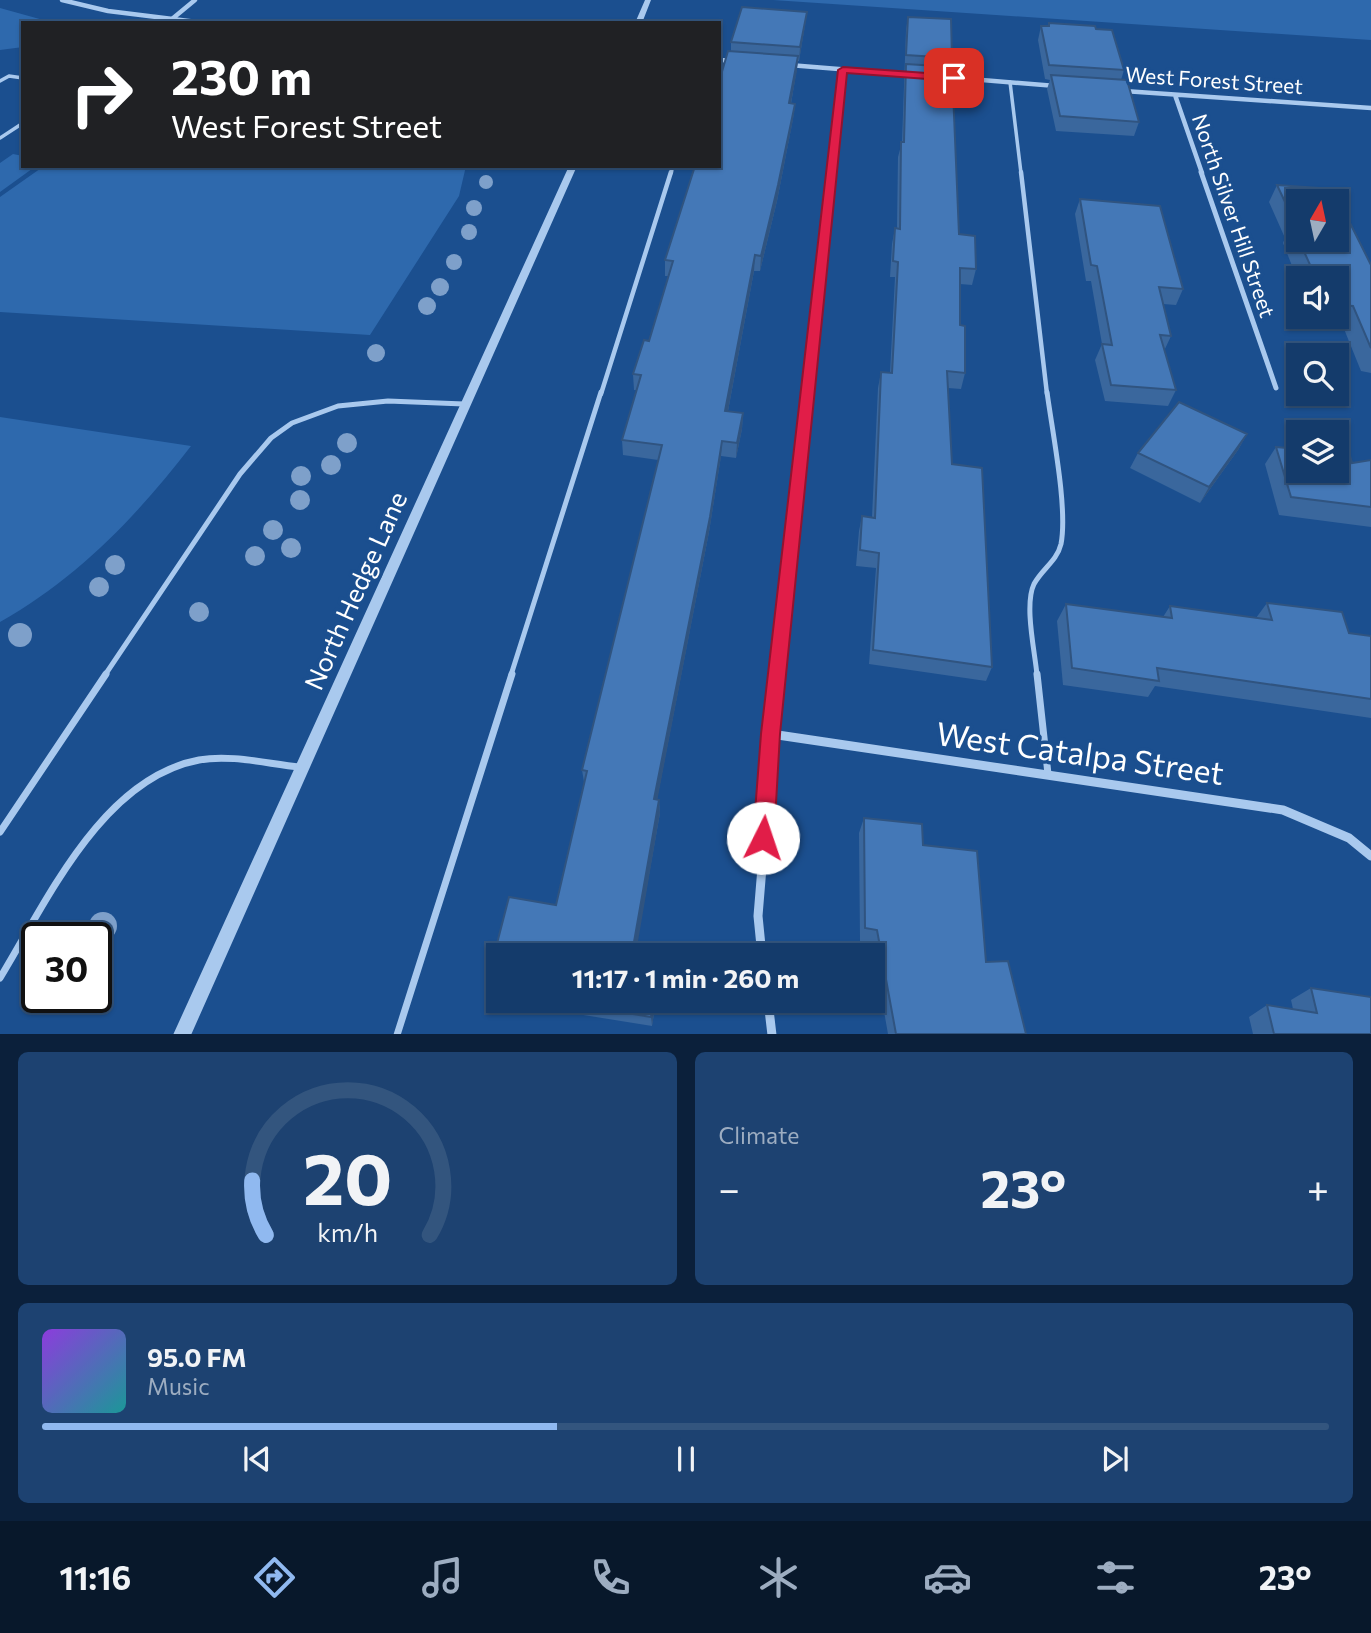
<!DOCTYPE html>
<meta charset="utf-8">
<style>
:root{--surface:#143b6b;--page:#1d4271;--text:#f1f3f6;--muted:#9dadc1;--line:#33557e;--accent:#90b9f0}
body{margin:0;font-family:Commissioner,sans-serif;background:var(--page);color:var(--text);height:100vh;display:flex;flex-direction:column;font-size:26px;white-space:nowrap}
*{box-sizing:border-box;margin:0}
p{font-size:23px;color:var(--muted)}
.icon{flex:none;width:38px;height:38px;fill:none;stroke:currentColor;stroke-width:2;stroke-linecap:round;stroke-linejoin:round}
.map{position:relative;height:1034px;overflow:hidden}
.sheet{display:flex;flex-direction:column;gap:18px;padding:18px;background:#0b203b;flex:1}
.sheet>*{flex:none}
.hud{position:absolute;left:21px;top:21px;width:700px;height:147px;border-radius:0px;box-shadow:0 2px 5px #0004,0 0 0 2px var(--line);background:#202124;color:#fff;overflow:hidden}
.needle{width:46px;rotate:9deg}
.tools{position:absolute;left:1286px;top:189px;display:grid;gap:14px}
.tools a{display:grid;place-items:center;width:63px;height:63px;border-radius:0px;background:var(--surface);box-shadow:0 2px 5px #0004,0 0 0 2px var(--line);font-size:35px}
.speed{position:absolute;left:21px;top:922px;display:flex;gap:14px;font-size:35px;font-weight:700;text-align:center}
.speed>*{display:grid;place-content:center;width:91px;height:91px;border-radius:50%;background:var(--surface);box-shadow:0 2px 5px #0004,0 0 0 2px var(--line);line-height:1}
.speed .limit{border:4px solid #111;border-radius:10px;background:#fff;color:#111}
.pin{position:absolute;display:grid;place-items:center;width:60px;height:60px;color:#fff;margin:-30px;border-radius:14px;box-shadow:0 4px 10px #0006}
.me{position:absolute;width:77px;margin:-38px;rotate:4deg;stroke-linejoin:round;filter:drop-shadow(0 0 5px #0008)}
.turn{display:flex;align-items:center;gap:24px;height:147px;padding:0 35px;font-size:32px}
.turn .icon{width:91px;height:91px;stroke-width:2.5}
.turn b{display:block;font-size:49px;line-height:60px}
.big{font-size:52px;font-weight:700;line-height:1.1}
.sheet .widget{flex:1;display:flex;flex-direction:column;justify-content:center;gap:10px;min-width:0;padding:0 24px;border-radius:10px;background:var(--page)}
.sheet .dial{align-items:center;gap:0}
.dial svg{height:182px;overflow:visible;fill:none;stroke:var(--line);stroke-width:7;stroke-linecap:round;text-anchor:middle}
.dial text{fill:var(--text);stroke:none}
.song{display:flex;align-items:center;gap:21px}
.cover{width:84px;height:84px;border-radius:10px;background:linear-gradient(135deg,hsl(270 70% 55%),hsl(180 70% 35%))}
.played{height:7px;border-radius:4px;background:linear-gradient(90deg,var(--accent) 40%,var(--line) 40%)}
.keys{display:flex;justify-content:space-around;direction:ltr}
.heat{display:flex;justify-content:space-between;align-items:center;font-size:38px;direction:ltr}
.sheet .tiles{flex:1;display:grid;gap:18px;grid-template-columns:1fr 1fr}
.widget:last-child{grid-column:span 2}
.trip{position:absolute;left:486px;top:943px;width:399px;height:70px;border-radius:0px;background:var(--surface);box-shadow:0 2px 5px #0004,0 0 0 2px var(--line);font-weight:700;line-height:70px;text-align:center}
.tab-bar{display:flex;height:112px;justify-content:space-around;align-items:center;background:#08182b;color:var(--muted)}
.tab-bar .icon{width:49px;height:49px}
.tab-bar .active{color:var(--accent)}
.tab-bar b{font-size:32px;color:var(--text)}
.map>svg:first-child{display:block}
.green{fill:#2e69ad}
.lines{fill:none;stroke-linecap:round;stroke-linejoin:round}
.service-far3{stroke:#a9c9ee;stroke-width:3.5}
.service-far2{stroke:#a9c9ee;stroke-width:4.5}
.service-far1{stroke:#a9c9ee;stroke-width:5}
.service{stroke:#a9c9ee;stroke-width:7}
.minor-far3{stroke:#a9c9ee;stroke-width:4.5}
.minor-far2{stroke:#a9c9ee;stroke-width:5}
.minor-far1{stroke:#a9c9ee;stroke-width:7}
.minor{stroke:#a9c9ee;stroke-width:9}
.tertiary{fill:#a9c9ee;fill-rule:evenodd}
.tree{fill:#7ea0ca}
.wall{fill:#3a679d}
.shaded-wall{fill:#305480}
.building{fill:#4478b7;stroke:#305480;stroke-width:2;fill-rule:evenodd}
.route{fill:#e11d48;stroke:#92132f;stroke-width:2}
.labels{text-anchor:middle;stroke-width:7;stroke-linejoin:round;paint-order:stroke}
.far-street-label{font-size:21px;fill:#fff;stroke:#1b4f8f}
.street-label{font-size:26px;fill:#fff;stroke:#1b4f8f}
.near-street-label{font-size:32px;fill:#fff;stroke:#1b4f8f}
</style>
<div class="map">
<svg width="1371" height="1035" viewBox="0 0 1371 1035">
<rect width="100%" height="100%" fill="#1b4f8f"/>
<path class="green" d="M 773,0 L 1371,0 L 1371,40 Z
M 0,8 L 54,23 L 23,23 L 23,47 L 0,50 Z
M 13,154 L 23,156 L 23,166 L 36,166 L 0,192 L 0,163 Z
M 44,166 L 466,166 L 459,196 L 370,335 L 0,312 L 0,197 Z
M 0,417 L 191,446 C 137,516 78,578 0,622 Z"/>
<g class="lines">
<path class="service-far3" d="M 0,81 L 9,76 L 23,78
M 1010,82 L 1021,173
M 0,138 L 23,123
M 671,173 L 673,166"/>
<path class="service-far2" d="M 1021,172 L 1047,394
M 601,394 L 671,172"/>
<path class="service-far1" d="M 105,675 L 240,474 L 271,438 L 292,423 L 338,406 L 388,401 L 464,404
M 511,675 L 601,392
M 1037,675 C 1035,652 1024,605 1034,584 C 1042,569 1057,561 1061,544 C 1068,508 1052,430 1047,392"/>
<path class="service" d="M 1037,674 L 1048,774
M 0,832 L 106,674
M 0,978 C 47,901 102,778 199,760 C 231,754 268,764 300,767
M 397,1035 L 512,674"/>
<path class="minor-far3" d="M 62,0 L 108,11 L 205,23
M 172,19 L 195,0
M 719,60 L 735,61
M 789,65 L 913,75
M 946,77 L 1056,86
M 1124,91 L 1371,108
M 1175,95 L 1202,173
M 832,173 L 843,70"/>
<path class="minor-far2" d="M 1201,172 L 1276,388
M 808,394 L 832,172"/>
<path class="minor-far1" d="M 777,675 L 808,392"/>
<path class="minor" d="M 771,734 L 1283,810 L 1349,838 L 1371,856
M 762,956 L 758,916 L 778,674
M 768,1001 L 772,1035"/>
<path class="tertiary" d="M 645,0 L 651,0 L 642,23 L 635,23 Z
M 569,166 L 577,166 L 191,1035 L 173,1035 Z"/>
</g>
<g class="tree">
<circle cx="486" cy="182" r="7"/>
<circle cx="474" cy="208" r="8"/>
<circle cx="469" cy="232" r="8"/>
<circle cx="454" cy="262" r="8"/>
<circle cx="440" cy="287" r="9"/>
<circle cx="427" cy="306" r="9"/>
<circle cx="376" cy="353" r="9"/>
<circle cx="347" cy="443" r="10"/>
<circle cx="331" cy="465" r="10"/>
<circle cx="301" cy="476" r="10"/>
<circle cx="300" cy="500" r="10"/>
<circle cx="273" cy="530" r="10"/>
<circle cx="291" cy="548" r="10"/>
<circle cx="255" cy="556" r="10"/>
<circle cx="115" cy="565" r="10"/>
<circle cx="99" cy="587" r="10"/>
<circle cx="199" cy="612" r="10"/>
<circle cx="20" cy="635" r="12"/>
<circle cx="103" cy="926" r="14"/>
</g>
<path class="wall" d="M 742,7 L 807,12 L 805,25 L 799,61 L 798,61 L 791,104 L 795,104 L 793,119 L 777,201 L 760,271 L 754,271 L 728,411 L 743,413 L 742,429 L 736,458 L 721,456 L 709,532 L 657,799 L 659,800 L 660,813 L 637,942 L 662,946 L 663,956 L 499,956 L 499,1001 L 656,1001 L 652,1026 L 490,1000 L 485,990 L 509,897 L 556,905 L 584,782 L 582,770 L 658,460 L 623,455 L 622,440 L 637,390 L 634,390 L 633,374 L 644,340 L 649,341 L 669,276 L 665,276 L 665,260 L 695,166 L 719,166 L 719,82 L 728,51 L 731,51 L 731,42 Z
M 908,17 L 952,58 L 950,67 L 959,234 L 976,269 L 972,285 L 960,284 L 960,325 L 965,373 L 961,389 L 948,388 L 952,464 L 992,667 L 986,681 L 869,664 L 876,568 L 856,566 L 859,531 L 862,516 L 872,517 L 878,388 L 881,372 L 890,373 L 895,277 L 890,277 L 892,244 L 895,228 L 897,228 L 898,157 L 902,142 L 906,30 Z
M 1049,23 L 1096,29 L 1124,70 L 1121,80 L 1139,122 L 1134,136 L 1056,131 L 1047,89 L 1050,80 L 1045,79 L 1038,40 L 1041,26 L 1048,26 Z
M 1277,185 L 1371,265 L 1371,373 L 1361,371 L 1342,324 L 1317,322 L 1315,317 L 1337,317 L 1337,278 L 1298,278 L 1298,281 L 1283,243 L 1285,238 L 1269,202 Z
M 1080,199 L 1183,289 L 1176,305 L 1163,304 L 1171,336 L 1164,351 L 1176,390 L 1168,406 L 1105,401 L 1095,360 L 1102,344 L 1091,281 L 1086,281 L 1075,214 Z
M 1247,434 L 1238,450 L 1200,503 L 1130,468 L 1138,453 Z
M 1276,447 L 1352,463 L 1371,460 L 1371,527 L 1279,515 L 1265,464 Z
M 1267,603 L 1349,633 L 1371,636 L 1371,718 L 1155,686 L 1148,697 L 1063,685 L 1057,621 L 1066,604 L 1163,617 L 1170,606 L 1256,618 Z
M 864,818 L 923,845 L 986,962 L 1026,1034 L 888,1034 L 872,943 L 860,941 L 859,833 Z
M 1311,988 L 1371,1034 L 1253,1034 L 1249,1017 L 1267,1005 L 1293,1009 L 1291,1000 Z"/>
<path class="shaded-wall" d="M 807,12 L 805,25 L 799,61 L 800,47 Z
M 798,56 L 797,71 L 788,118 L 789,103 Z
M 795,104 L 793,119 L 777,201 L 760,271 L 761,256 Z
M 755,255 L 754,271 L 725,427 L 725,411 Z
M 743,413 L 742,429 L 736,458 L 737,443 Z
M 1247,434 L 1238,450 L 1200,503 L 1209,487 Z
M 722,441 L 721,456 L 709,532 L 655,812 L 654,799 Z
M 659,800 L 660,813 L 636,953 L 634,942 Z
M 654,1001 L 656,1001 L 652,1026 L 651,1017 Z"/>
<path class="building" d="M 742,7 L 807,12 L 800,47 L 731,42 Z
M 908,17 L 951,19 L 952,58 L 906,55 Z
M 1049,23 L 1095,26 L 1096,29 L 1112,30 L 1124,70 L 1049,65 L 1041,26 L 1049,26 Z
M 728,51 L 798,56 L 789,103 L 795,104 L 778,185 L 761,256 L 755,255 L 725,411 L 743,413 L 737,443 L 722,441 L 710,517 L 654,799 L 659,800 L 634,942 L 662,946 L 661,956 L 499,956 L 499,992 L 485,990 L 509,897 L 556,905 L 587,771 L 582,770 L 662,445 L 622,440 L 641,375 L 633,374 L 644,340 L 649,341 L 673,261 L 665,260 L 695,166 L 719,166 L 719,82 Z
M 906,64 L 952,67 L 959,234 L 975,236 L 976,269 L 960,268 L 960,325 L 965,326 L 965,373 L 947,371 L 952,464 L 982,468 L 992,667 L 873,650 L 879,553 L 860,550 L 862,516 L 875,518 L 881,372 L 892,373 L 898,262 L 893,261 L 895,228 L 900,229 L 901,142 L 904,142 Z
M 1051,75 L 1127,80 L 1139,122 L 1060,116 Z
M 1277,185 L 1333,189 L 1371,265 L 1371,348 L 1353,306 L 1337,305 L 1337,278 L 1316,278 L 1292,225 L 1296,225 ZM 1298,201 L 1337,201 L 1337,240 L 1298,240 Z
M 1080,199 L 1160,206 L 1183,289 L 1159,287 L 1171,336 L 1160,335 L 1176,390 L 1111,385 L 1102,344 L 1112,345 L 1097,266 L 1091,265 Z
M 1179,402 L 1247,434 L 1209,487 L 1138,453 Z
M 1276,447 L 1298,449 L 1298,471 L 1337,471 L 1337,454 L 1350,456 L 1352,463 L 1371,460 L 1371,507 L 1291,497 Z
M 1267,603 L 1342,612 L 1349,633 L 1371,636 L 1371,699 L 1157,668 L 1159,681 L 1072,668 L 1066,604 L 1172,618 L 1170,606 L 1272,620 Z
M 864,818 L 922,824 L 923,845 L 977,851 L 986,962 L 1008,961 L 1026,1034 L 896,1034 L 877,930 L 865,928 Z
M 1311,988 L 1371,997 L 1371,1034 L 1274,1034 L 1267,1005 L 1317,1013 Z
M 554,1001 L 654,1001 L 651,1017 Z"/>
<path class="route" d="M 843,67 L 954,75 L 959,78 L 954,81 L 847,73 L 780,734 L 774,838 L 771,845 L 763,848 L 756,845 L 753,838 L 761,734 L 838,70 Z"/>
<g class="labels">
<g class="far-street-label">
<text transform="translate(1214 81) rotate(4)" y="7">West Forest Street</text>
<text transform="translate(1233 216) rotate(71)" y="7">North Silver Hill Street</text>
</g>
<g class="street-label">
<text transform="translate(356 591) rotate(-66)" y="9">North Hedge Lane</text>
</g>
<g class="near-street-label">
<text transform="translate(1080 754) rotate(8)" y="11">West Catalpa Street</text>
</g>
</g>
</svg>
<div class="tools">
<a><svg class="needle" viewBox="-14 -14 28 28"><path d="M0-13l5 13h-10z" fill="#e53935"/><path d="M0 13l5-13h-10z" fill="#9dadc1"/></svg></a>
<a><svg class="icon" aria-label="sound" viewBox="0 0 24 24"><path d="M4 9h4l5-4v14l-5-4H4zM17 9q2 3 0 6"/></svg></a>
<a><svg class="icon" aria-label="search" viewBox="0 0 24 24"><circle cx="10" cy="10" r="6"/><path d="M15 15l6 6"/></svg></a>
<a><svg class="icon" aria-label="layers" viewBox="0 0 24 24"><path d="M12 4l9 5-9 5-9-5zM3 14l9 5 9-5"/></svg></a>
</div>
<div class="speed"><div class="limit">30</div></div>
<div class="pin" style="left:954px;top:78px;background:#d93025"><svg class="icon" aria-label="arrive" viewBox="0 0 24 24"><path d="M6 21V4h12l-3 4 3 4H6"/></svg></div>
<svg class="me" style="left:763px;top:838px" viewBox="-20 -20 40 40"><circle r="19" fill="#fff"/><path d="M0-13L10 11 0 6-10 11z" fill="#e11d48"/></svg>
<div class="trip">11:17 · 1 min · 260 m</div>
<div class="hud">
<div class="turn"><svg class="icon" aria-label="right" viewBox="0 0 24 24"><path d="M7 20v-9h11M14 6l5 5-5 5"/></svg><div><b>230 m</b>West Forest Street</div></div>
</div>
</div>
<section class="sheet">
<div class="tiles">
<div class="widget dial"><svg viewBox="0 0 100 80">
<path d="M14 69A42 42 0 1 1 86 69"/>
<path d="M14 69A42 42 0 0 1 8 45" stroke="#90b9f0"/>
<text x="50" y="56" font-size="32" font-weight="700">20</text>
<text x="50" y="72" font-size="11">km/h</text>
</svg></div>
<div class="widget"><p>Climate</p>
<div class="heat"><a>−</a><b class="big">23°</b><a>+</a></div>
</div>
<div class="widget">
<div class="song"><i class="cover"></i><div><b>95.0 FM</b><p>Music</p></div></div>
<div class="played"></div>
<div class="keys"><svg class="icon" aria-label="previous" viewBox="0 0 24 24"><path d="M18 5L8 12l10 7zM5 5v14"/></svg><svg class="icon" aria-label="pause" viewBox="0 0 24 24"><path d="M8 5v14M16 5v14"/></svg><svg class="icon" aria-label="next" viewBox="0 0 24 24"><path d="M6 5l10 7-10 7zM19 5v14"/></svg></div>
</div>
</div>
</section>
<nav class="tab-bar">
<b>11:16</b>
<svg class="icon active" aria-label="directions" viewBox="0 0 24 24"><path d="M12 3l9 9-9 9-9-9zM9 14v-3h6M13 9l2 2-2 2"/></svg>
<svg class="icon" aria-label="music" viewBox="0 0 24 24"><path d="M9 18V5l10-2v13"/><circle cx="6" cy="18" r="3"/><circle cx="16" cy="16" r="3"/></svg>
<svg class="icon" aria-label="phone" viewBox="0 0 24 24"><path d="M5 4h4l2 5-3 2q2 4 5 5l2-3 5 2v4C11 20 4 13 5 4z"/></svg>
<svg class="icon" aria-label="climate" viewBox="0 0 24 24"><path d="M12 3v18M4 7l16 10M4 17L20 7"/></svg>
<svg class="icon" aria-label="car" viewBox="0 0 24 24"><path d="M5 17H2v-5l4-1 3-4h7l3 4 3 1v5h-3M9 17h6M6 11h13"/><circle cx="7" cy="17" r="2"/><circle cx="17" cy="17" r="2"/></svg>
<svg class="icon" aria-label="filters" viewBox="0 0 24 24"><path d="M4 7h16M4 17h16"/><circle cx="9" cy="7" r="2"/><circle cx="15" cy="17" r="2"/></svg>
<b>23°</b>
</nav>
